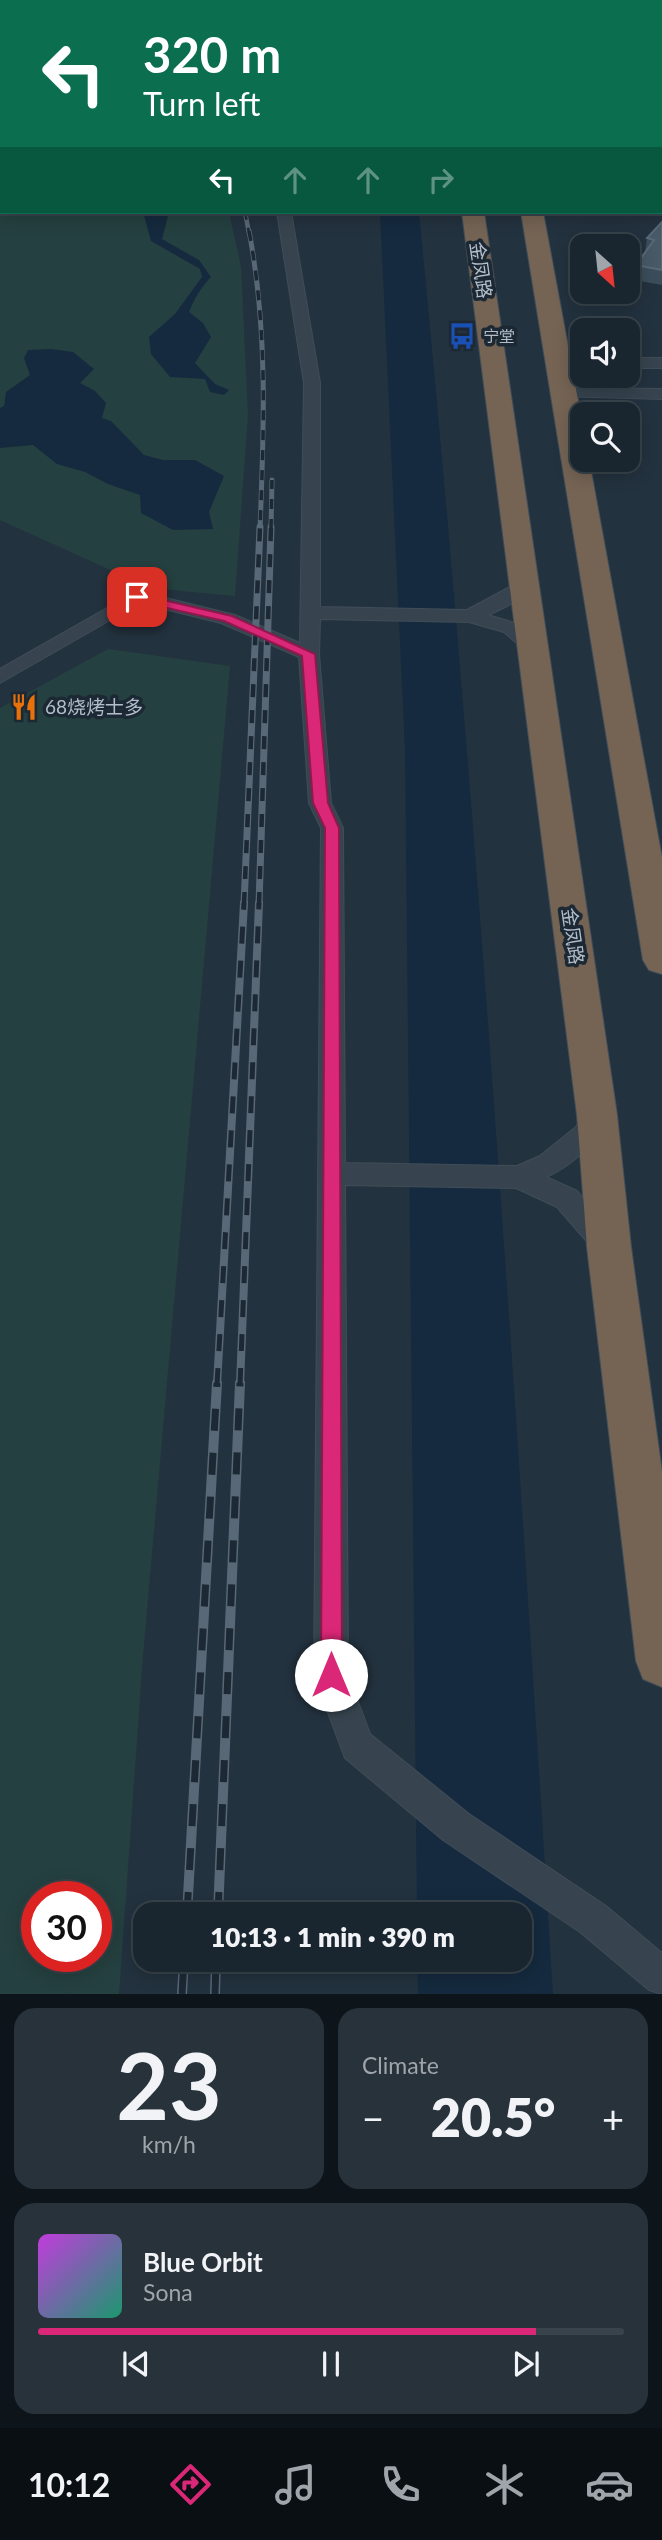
<!DOCTYPE html>
<meta charset="utf-8">
<style>
:root{--surface:#1a262f;--page:#27323b;--text:#f1f3f6;--muted:#9fa5aa;--line:#38434b;--accent:#db2777}
body{margin:0;font-family:Lato,"Noto Sans SC",sans-serif;background:var(--page);color:var(--text);height:100vh;display:flex;flex-direction:column;font-size:26px;white-space:nowrap}
*{box-sizing:border-box;margin:0}
p{font-size:23px;color:var(--muted)}
.icon{flex:none;width:38px;height:38px;fill:none;stroke:currentColor;stroke-width:2;stroke-linecap:round;stroke-linejoin:round}
.map{position:relative;height:1994px;overflow:hidden}
.sheet{display:flex;flex-direction:column;gap:14px;padding:14px;background:#0e151a;flex:1}
.sheet>*{flex:none}
.guide{position:absolute;left:0px;top:0px;width:663px;height:214px;box-shadow:0 4px 18px #0003,0 0 0 2px var(--line);background:#0b6e4f;color:#fff;overflow:hidden}
.needle{width:46px;rotate:153deg}
.buttons{position:absolute;left:570px;top:234px;display:grid;gap:14px}
.buttons a{display:grid;place-items:center;width:70px;height:70px;border-radius:14px;background:var(--surface);box-shadow:0 4px 18px #0003,0 0 0 2px var(--line);font-size:35px}
.speed{position:absolute;left:21px;top:1881px;display:flex;gap:14px;font-size:35px;font-weight:700;text-align:center}
.speed>*{display:grid;place-content:center;width:91px;height:91px;border-radius:50%;background:var(--surface);box-shadow:0 4px 18px #0003,0 0 0 2px var(--line);line-height:1}
.speed .limit{border:10px solid #d22;background:#fff;color:#111}
.pin{position:absolute;display:grid;place-items:center;width:60px;height:60px;color:#fff;margin:-30px;border-radius:14px;box-shadow:0 4px 10px #0006}
.me{position:absolute;width:77px;margin:-38px;rotate:0deg;stroke-linejoin:round;filter:drop-shadow(0 0 5px #0008)}
.turn{display:flex;align-items:center;gap:24px;height:147px;padding:0 28px;font-size:32px}
.turn .icon{width:91px;height:91px;stroke-width:2.5}
.turn b{display:block;font-size:49px;line-height:60px}
.lanes{display:flex;align-items:center;height:66px;padding:0 28px;background:#0003;justify-content:center;gap:35px;direction:ltr}
.lanes .off{opacity:.35}
.big{font-size:52px;font-weight:800;line-height:1.1}
.sheet .widget{flex:1;display:flex;flex-direction:column;justify-content:center;gap:10px;min-width:0;padding:0 24px;border-radius:21px;background:var(--page)}
.sheet .dial{align-items:center;gap:0}
.dial b{font-size:91px;line-height:1}
.song{display:flex;align-items:center;gap:21px}
.cover{width:84px;height:84px;border-radius:10px;background:linear-gradient(135deg,hsl(290 70% 55%),hsl(160 70% 35%))}
.played{height:7px;border-radius:4px;background:linear-gradient(90deg,var(--accent) 85%,var(--line) 85%)}
.keys{display:flex;justify-content:space-around;direction:ltr}
.heat{display:flex;justify-content:space-between;align-items:center;font-size:38px;direction:ltr}
.sheet .tiles{flex:1;display:grid;gap:14px;grid-template-columns:1fr 1fr}
.widget:last-child{grid-column:span 2}
.trip{position:absolute;left:133px;top:1902px;width:399px;height:70px;border-radius:21px;background:var(--surface);box-shadow:0 4px 18px #0003,0 0 0 2px var(--line);font-weight:800;line-height:70px;text-align:center}
.tabs{display:flex;height:112px;justify-content:space-around;align-items:center;background:#0a0f13;color:var(--muted)}
.tabs .icon{width:49px;height:49px}
.tabs .active{color:var(--accent)}
.tabs b{font-size:32px;color:var(--text)}
.map>svg:first-child{display:block}
.green{fill:#254040;fill-rule:evenodd}
.water{fill:#152a3e}
.lines{fill:none;stroke-linecap:round;stroke-linejoin:round}
.street-casing{stroke:#404d58;stroke-width:2}
.highway-casing{stroke:#424e5a;stroke-width:2}
.street{fill:#37444f;fill-rule:evenodd}
.highway{fill:#756454;fill-rule:evenodd}
.rail-far4-casing{stroke:#596876;stroke-width:4.5}
.rail-far3-casing{stroke:#596876;stroke-width:5}
.rail-far2-casing{stroke:#596876;stroke-width:7}
.rail-far1-casing{stroke:#596876;stroke-width:8}
.rail-casing{stroke:#596876;stroke-width:10}
.rail-far4{stroke:#1c2934;stroke-width:2.5;stroke-dasharray:8;stroke-linecap:butt}
.rail-far3{stroke:#1c2934;stroke-width:3.5;stroke-dasharray:10;stroke-linecap:butt}
.rail-far2{stroke:#1c2934;stroke-width:4.5;stroke-dasharray:13;stroke-linecap:butt}
.rail-far1{stroke:#1c2934;stroke-width:5;stroke-dasharray:17;stroke-linecap:butt}
.rail{stroke:#1c2934;stroke-width:7;stroke-dasharray:22;stroke-linecap:butt}
.wall{fill:#3b4d5b}
.building{fill:#485967;stroke:#596977;stroke-width:2}
.route{fill:#db2777;stroke:#8e194d;stroke-width:2}
.labels{text-anchor:middle;stroke-width:7;stroke-linejoin:round;paint-order:stroke}
.far-poi-label{font-size:16px;fill:#b3beca;stroke:#1c2934;text-anchor:start}
.street-label{font-size:19px;fill:#b3beca;stroke:#1c2934}
.poi-label{font-size:19px;fill:#b3beca;stroke:#1c2934;text-anchor:start}
</style>
<div class="map">
<svg width="662" height="1994" viewBox="0 0 662 1994">
<rect width="100%" height="100%" fill="#23323f"/>
<path class="green" d="M 0,58 L 2,212 L 229,212 L 241,267 L 248,415 L 235,596 L 150,588 L 0,520 Z
M 108,649 L 230,666 L 143,1656 L 119,1994 L 0,1994 L 0,708 ZM 37,1897 L 96,1897 L 96,1956 L 37,1956 Z"/>
<path class="water" d="M 143,212 L 169,212 L 162,239 L 199,260 L 211,277 C 202,286 194,299 189,312 L 203,323 L 211,337 L 195,363 L 215,384 L 229,390 L 224,395 L 210,392 L 205,379 L 170,377 L 151,354 L 149,337 L 175,314 L 202,277 L 200,269 L 151,241 Z
M 380,212 L 419,212 C 477,805 516,1399 553,1994 L 418,1994 L 417,1960 L 520,1960 L 520,1914 L 417,1914 L 405,751 Z
M 51,349 L 73,352 L 94,369 L 80,383 L 95,391 L 106,403 L 102,418 L 111,421 L 144,455 L 163,460 L 195,460 L 224,476 L 209,512 L 213,529 L 173,530 L 141,513 L 140,495 L 108,484 L 85,472 L 57,464 L 33,445 L 0,448 L 0,408 L 4,406 L 6,392 L 30,375 L 24,358 L 28,350 Z"/>
<g class="lines">
<defs>
<path id="street" d="M 0,0 L 9,0 L 9,2 L 2,2 L 2,5 Z
M 212,0 L 224,0 L 225,2 L 213,2 Z
M 0,37 L 2,37 L 2,45 L 0,45 Z
M 277,212 L 291,212 L 320,383 L 320,607 L 467,610 L 523,580 L 530,582 L 533,586 C 521,600 504,608 488,615 L 518,624 L 543,647 L 540,651 L 526,651 L 504,632 L 469,622 L 320,619 L 319,654 L 331,803 L 343,828 L 345,1163 L 517,1166 L 540,1156 L 576,1127 L 588,1108 L 597,1105 L 606,1108 L 610,1115 C 596,1142 574,1165 546,1177 L 577,1191 L 621,1245 L 617,1253 L 607,1257 L 597,1253 L 557,1207 L 516,1188 L 345,1185 L 348,1675 L 370,1734 L 469,1814 L 606,1906 L 662,1953 L 662,1994 L 649,1990 L 580,1932 L 443,1840 L 345,1758 L 314,1675 L 321,828 L 309,803 L 299,657 L 221,623 L 140,603 L 0,683 L 0,669 L 137,591 L 235,615 L 300,643 L 304,383 Z
M 557,357 L 583,357 L 583,367 L 551,365 L 549,362 Z
M 628,358 L 662,358 L 662,368 L 628,368 Z
M 562,388 L 662,389 L 662,399 L 556,396 L 554,393 Z"/>
<path id="highway" d="M 441,0 L 459,0 L 459,2 L 441,2 Z
M 480,0 L 498,0 L 499,2 L 481,2 Z
M 462,212 L 484,212 L 617,1115 L 631,1247 L 662,1472 L 662,1687 L 643,1679 L 636,1661 L 587,1247 L 577,1115 Z
M 521,212 L 543,212 L 583,427 L 583,460 L 589,460 L 662,858 L 662,974 L 649,970 L 643,960 Z"/>
</defs>
<use href="#street" class="street-casing"/>
<use href="#highway" class="highway-casing"/>
<use href="#street" class="street"/>
<use href="#highway" class="highway"/>
<defs>
<path id="rail-far4" d="M 245,212 L 249,233"/>
<path id="rail-far3" d="M 249,231 C 268,330 264,429 260,529
M 271,529 L 272,480"/>
<path id="rail-far2" d="M 244,905 L 260,527
M 259,905 L 271,527"/>
<path id="rail-far1" d="M 217,1385 L 244,903
M 240,1385 L 259,903"/>
<path id="rail" d="M 187,1914 L 217,1383
M 218,1914 L 240,1383
M 182,1994 L 184,1960
M 215,1994 L 216,1960"/>
</defs>
<use href="#rail-far4" class="rail-far4-casing"/>
<use href="#rail-far3" class="rail-far3-casing"/>
<use href="#rail-far2" class="rail-far2-casing"/>
<use href="#rail-far1" class="rail-far1-casing"/>
<use href="#rail" class="rail-casing"/>
<use href="#rail-far4" class="rail-far4"/>
<use href="#rail-far3" class="rail-far3"/>
<use href="#rail-far2" class="rail-far2"/>
<use href="#rail-far1" class="rail-far1"/>
<use href="#rail" class="rail"/>
</g>
<path class="wall" d="M 662,222 L 662,285 L 634,280 L 636,265 L 645,252 L 647,238 Z"/>
<path class="building" d="M 556,0 L 662,0 L 662,107 L 662,2 L 557,2 Z
M 662,222 L 662,270 L 636,265 L 654,240 L 647,238 Z"/>
<path class="route" d="M 137,594 L 232,616 L 315,654 L 328,803 L 339,828 L 342,1675 L 339,1683 L 331,1686 L 324,1683 L 321,1675 L 325,828 L 313,803 L 302,656 L 224,621 L 132,600 L 132,595 Z"/>
<defs>
<symbol id="bus-bare" viewBox="-9 -9 18 18"><path d="M-5-6H5V4H4V6H2V4H-2V6H-4V4H-5ZM-3.5-4V0h7V-4ZM-3.5 1.2v1.5H-2V1.2ZM2 1.2v1.5H3.5V1.2Z" fill="#1a4fb4" stroke="#1c2934" stroke-width="2.5" paint-order="stroke"/></symbol>
<symbol id="restaurant-bare" viewBox="-9 -9 18 18"><path d="M-5-6h1v4h1v-4h1v4h1v-4h1v5L-1.5 .5V6h-2V.5L-5-1ZM5-6V6H3V1.5H1.5Q1.5-4 5-6Z" fill="#e8710a" stroke="#1c2934" stroke-width="2.5" paint-order="stroke"/></symbol>
</defs>
<g fill-rule="evenodd">
<use href="#bus-bare" x="443" y="317" width="38" height="38"/>
<use href="#restaurant-bare" x="5" y="688" width="38" height="38"/>
</g>
<g class="labels">
<g class="far-poi-label">
<text x="483" y="342">宁堂</text>
</g>
<g class="street-label">
<text transform="translate(481 270) rotate(82)" y="7">金凤路</text>
<text transform="translate(573 936) rotate(82)" y="7">金凤路</text>
</g>
<g class="poi-label">
<text x="45" y="714">68烧烤士多</text>
</g>
</g>
</svg>
<div class="buttons">
<a><svg class="needle" viewBox="-14 -14 28 28"><path d="M0-13l5 13h-10z" fill="#e53935"/><path d="M0 13l5-13h-10z" fill="#9fa5aa"/></svg></a>
<a><svg class="icon" aria-label="sound" viewBox="0 0 24 24"><path d="M4 9h4l5-4v14l-5-4H4zM17 9q2 3 0 6"/></svg></a>
<a><svg class="icon" aria-label="search" viewBox="0 0 24 24"><circle cx="10" cy="10" r="6"/><path d="M15 15l6 6"/></svg></a>
</div>
<div class="speed"><div class="limit">30</div></div>
<div class="pin" style="left:137px;top:597px;background:#d93025"><svg class="icon" aria-label="arrive" viewBox="0 0 24 24"><path d="M6 21V4h12l-3 4 3 4H6"/></svg></div>
<svg class="me" style="left:331px;top:1675px" viewBox="-20 -20 40 40"><circle r="19" fill="#fff"/><path d="M0-13L10 11 0 6-10 11z" fill="#db2777"/></svg>
<div class="trip">10:13 · 1 min · 390 m</div>
<div class="guide">
<div class="turn"><svg class="icon" aria-label="left" viewBox="0 0 24 24"><path d="M17 20v-9H6M10 6l-5 5 5 5"/></svg><div><b>320 m</b>Turn left</div></div>
<div class="lanes"><svg class="icon" aria-label="left" viewBox="0 0 24 24"><path d="M17 20v-9H6M10 6l-5 5 5 5"/></svg><svg class="icon off" aria-label="ahead" viewBox="0 0 24 24"><path d="M12 20V5M6 11l6-6 6 6"/></svg><svg class="icon off" aria-label="ahead" viewBox="0 0 24 24"><path d="M12 20V5M6 11l6-6 6 6"/></svg><svg class="icon off" aria-label="right" viewBox="0 0 24 24"><path d="M7 20v-9h11M14 6l5 5-5 5"/></svg></div>
</div>
</div>
<section class="sheet">
<div class="tiles">
<div class="widget dial"><b>23</b><p>km/h</p></div>
<div class="widget"><p>Climate</p>
<div class="heat"><a>−</a><b class="big">20.5°</b><a>+</a></div>
</div>
<div class="widget">
<div class="song"><i class="cover"></i><div><b>Blue Orbit</b><p>Sona</p></div></div>
<div class="played"></div>
<div class="keys"><svg class="icon" aria-label="previous" viewBox="0 0 24 24"><path d="M18 5L8 12l10 7zM5 5v14"/></svg><svg class="icon" aria-label="pause" viewBox="0 0 24 24"><path d="M8 5v14M16 5v14"/></svg><svg class="icon" aria-label="next" viewBox="0 0 24 24"><path d="M6 5l10 7-10 7zM19 5v14"/></svg></div>
</div>
</div>
</section>
<nav class="tabs">
<b>10:12</b>
<svg class="icon active" aria-label="directions" viewBox="0 0 24 24"><path d="M12 3l9 9-9 9-9-9zM9 14v-3h6M13 9l2 2-2 2"/></svg>
<svg class="icon" aria-label="music" viewBox="0 0 24 24"><path d="M9 18V5l10-2v13"/><circle cx="6" cy="18" r="3"/><circle cx="16" cy="16" r="3"/></svg>
<svg class="icon" aria-label="phone" viewBox="0 0 24 24"><path d="M5 4h4l2 5-3 2q2 4 5 5l2-3 5 2v4C11 20 4 13 5 4z"/></svg>
<svg class="icon" aria-label="climate" viewBox="0 0 24 24"><path d="M12 3v18M4 7l16 10M4 17L20 7"/></svg>
<svg class="icon" aria-label="car" viewBox="0 0 24 24"><path d="M5 17H2v-5l4-1 3-4h7l3 4 3 1v5h-3M9 17h6M6 11h13"/><circle cx="7" cy="17" r="2"/><circle cx="17" cy="17" r="2"/></svg>
</nav>
